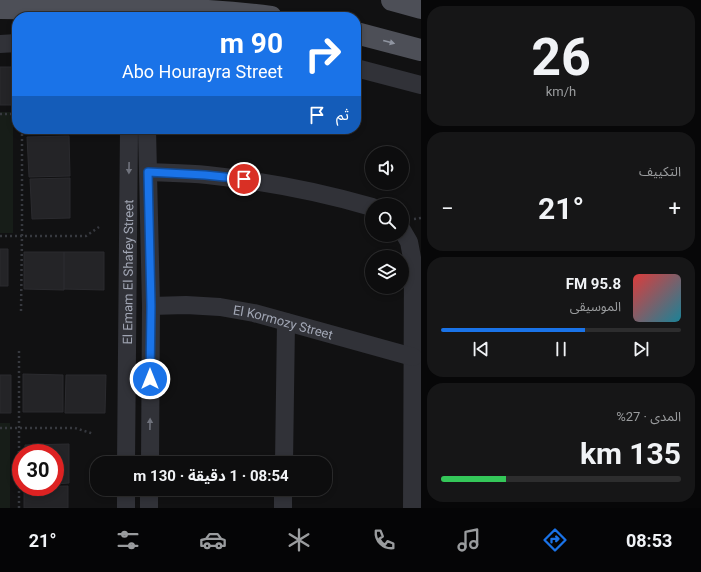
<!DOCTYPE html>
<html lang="ar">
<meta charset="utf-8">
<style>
:root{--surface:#0d0d0e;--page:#161617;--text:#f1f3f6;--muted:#9a9c9e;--line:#2d2d2e;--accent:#1a73e8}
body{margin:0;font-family:Roboto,"Noto Sans Arabic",sans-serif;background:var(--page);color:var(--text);direction:rtl;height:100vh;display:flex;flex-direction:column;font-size:15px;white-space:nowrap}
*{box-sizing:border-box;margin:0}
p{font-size:13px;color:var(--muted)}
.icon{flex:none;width:22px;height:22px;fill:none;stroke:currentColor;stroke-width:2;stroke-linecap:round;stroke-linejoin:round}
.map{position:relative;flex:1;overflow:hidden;direction:ltr}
.panel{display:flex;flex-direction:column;gap:6px;padding:6px;background:#070708;width:280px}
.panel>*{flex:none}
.banner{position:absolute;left:12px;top:12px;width:349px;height:122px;border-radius:16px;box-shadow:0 2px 6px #0003,0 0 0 1px var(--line);direction:rtl;background:#1a73e8;color:#fff;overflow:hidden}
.buttons{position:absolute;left:365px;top:146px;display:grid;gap:8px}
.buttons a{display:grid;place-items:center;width:44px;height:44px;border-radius:50%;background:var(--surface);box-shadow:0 2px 6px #0003,0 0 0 1px var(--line);font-size:20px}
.speed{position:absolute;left:12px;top:444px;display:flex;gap:8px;font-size:20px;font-weight:700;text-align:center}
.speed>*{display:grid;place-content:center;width:52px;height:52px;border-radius:50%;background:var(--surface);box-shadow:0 2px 6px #0003,0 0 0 1px var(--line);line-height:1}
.speed .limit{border:6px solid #d22;background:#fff;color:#111}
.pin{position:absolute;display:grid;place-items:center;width:34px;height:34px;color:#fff;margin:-17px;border:2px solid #fff;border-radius:50%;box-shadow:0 1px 4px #0007}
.me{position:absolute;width:44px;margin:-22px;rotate:0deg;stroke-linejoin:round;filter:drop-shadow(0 0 3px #0008)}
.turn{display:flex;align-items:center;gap:14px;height:84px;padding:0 12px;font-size:18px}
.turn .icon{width:52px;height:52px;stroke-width:2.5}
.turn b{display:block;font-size:28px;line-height:34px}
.then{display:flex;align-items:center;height:38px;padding:0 12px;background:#0003;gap:8px;font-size:15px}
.big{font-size:30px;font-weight:700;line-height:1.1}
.panel .card{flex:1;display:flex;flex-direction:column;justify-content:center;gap:6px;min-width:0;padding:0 14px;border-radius:16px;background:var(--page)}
.panel .dial{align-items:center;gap:0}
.dial b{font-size:52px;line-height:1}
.song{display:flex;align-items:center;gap:12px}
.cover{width:48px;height:48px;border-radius:6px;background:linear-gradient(135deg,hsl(0 70% 55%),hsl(190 70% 35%))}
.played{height:4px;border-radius:2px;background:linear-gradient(90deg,var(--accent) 60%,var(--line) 60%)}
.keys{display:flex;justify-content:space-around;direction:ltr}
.heat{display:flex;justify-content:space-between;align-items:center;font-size:22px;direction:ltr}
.charge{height:6px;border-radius:3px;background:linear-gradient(90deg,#34c759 27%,var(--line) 0)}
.trip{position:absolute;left:90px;top:456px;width:242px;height:40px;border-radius:16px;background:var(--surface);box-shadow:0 2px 6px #0003,0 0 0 1px var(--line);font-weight:700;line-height:40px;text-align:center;direction:rtl}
.tab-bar{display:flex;height:64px;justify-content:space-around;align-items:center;background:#050506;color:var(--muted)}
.tab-bar .icon{width:28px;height:28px}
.tab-bar .active{color:var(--accent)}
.tab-bar b{font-size:18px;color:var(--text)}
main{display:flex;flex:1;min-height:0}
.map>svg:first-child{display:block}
.green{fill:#171d18}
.building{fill:#242427;stroke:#2b2b2f}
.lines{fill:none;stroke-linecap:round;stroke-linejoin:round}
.path{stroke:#37393f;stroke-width:2.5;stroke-dasharray:2 3;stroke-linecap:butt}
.street{stroke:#313238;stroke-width:18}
.primary{stroke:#4d4f57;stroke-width:22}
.oneway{fill:#9095a1}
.oneway2{fill:#6f727c}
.route-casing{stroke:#114b97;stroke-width:10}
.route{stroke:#1a73e8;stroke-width:7}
.labels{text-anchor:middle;stroke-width:4;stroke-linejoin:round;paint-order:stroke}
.street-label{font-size:13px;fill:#a1a6b4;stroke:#0c0c0d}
</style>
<main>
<section class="panel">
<div class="card dial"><b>26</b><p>km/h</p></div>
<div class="card"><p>التكييف</p>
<div class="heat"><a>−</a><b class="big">21°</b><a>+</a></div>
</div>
<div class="card">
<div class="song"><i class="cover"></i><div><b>95.8 FM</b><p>الموسيقى</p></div></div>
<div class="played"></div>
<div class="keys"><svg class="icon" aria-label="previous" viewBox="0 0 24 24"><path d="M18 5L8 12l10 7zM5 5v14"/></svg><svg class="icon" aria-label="pause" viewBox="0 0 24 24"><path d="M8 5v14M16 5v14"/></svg><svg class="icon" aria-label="next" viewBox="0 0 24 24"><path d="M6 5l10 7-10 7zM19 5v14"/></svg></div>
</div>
<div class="card"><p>المدى · 27%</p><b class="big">135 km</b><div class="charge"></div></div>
</section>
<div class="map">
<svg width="421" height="508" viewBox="0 0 421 508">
<rect width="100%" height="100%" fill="#111112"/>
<path class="green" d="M 0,112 L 13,112 L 13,233 L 0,233 Z
M 0,423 L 10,423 L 10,508 L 0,508 Z"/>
<path class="building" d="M 0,67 L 17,67 L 17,105 L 0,105 Z
M 69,136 L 70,176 L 29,177 L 27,137 Z
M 70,178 L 70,218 L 32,219 L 30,179 Z
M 0,249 L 8,249 L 8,286 L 0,286 Z
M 24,252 L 64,252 L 64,290 L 24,289 Z
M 64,252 L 104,252 L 104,290 L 64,289 Z
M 23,374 L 63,375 L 63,412 L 23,412 Z
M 0,375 L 11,375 L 11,413 L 0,413 Z
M 66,375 L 106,375 L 105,413 L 65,413 Z
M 69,444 L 69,483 L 55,484 L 55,453 L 25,453 L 25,445 Z
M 68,486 L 68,508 L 24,508 L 24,487 Z"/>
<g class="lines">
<path class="path" d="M 0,114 L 17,114
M 414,219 L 421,218
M 0,236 L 86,236 L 99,227
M 21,311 L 22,236 L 22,129
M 0,428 L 75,428 L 94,434
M 19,508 L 19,351"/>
<g class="street">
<path d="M 0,44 L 17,43"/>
<path d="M 356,68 L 421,85"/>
<path d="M 147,129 L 151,306 L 150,463"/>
<path d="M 148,172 C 168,173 187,173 207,175 C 263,181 318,191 372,207"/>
<path d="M 402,230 L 409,242 L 413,263 L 412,508"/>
<path id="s1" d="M 151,306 L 186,305 L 220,307 L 254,313 L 413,357"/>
<path id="s2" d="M 126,463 L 129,129"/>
<path d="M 284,463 L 286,322"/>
<path d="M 126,508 L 126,489"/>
<path d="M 149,508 L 149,489"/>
<path d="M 283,508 L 283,489"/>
</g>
<path class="primary" d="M 392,0 L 421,8
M 0,8 C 90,9 181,5 271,17
M 356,33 L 421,50"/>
</g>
<defs><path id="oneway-solid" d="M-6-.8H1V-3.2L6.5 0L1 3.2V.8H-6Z"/></defs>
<use class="oneway" href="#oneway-solid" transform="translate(389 42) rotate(15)"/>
<g class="oneway2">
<use href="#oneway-solid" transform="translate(129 168) rotate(91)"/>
<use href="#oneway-solid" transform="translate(150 424) rotate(-89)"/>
</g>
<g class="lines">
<defs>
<path id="route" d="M 150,379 L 151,306 L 148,172 L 205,175 L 244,179"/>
</defs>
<use href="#route" class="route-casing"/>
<use href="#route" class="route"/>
</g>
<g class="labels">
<g class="street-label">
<text dy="5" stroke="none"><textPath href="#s2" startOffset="191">El Emam El Shafey Street</textPath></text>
<text dy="5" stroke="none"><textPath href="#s1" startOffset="134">El Kormozy Street</textPath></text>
</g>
</g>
</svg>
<div class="buttons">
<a><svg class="icon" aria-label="sound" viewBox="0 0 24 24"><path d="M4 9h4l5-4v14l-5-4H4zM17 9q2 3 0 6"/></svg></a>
<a><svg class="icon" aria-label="search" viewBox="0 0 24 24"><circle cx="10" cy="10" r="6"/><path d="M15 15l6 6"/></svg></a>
<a><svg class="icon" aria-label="layers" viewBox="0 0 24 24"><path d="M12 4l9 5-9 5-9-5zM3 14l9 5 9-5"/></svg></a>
</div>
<div class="speed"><div class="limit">30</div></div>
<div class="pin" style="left:244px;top:179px;background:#d93025"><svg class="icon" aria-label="arrive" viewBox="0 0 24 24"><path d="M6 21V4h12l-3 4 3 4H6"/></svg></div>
<svg class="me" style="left:150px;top:379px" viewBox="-20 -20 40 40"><circle r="17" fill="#1a73e8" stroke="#fff" stroke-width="3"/><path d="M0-11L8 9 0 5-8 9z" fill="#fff"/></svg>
<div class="trip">08:54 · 1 دقيقة · 130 m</div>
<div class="banner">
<div class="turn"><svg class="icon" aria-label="right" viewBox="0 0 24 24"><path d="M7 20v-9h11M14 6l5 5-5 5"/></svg><div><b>90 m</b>Abo Hourayra Street</div></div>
<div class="then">ثم<svg class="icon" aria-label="arrive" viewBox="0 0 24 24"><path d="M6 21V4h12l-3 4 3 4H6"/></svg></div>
</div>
</div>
</main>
<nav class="tab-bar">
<b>08:53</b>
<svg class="icon active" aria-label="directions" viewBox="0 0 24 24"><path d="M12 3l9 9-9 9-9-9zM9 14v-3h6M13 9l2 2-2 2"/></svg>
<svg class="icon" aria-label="music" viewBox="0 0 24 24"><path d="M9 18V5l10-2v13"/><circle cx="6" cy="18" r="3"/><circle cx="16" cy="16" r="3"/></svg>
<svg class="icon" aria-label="phone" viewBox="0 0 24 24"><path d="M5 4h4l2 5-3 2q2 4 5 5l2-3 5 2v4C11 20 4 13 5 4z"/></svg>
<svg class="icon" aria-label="climate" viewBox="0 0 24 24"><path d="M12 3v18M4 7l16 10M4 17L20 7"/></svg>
<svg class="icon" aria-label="car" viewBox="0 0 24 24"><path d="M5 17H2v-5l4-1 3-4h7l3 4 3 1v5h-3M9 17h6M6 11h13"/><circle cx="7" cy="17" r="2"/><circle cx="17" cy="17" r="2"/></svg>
<svg class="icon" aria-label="filters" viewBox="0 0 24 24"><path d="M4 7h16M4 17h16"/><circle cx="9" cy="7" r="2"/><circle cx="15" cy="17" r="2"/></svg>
<b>21°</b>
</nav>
